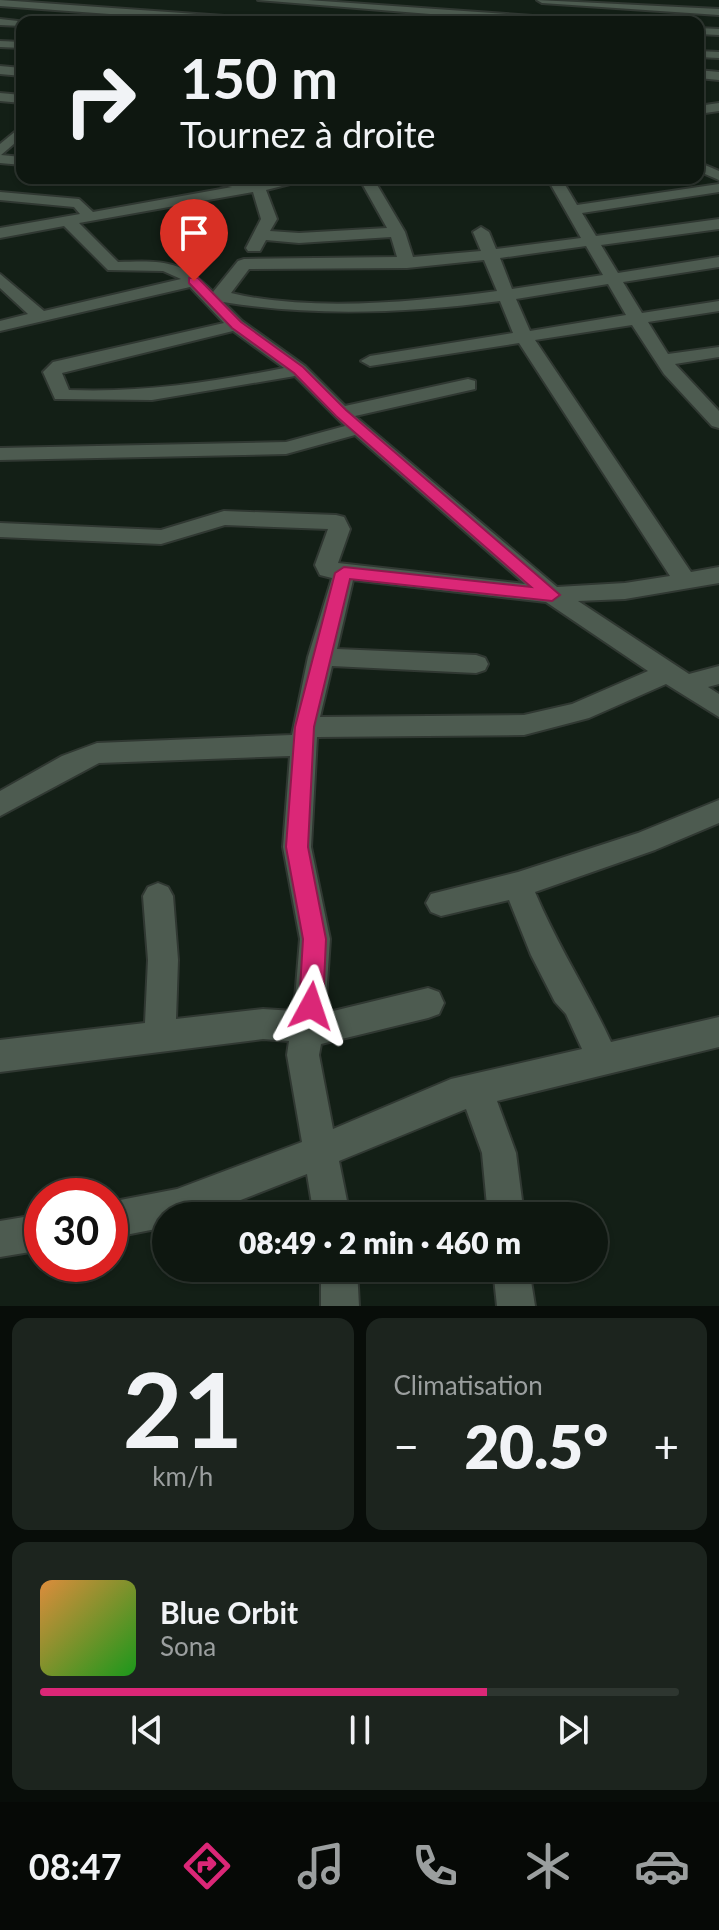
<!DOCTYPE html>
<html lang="fr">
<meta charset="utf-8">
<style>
:root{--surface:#0e1710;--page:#1c241e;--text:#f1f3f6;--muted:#9b9f9f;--line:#2e3630;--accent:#db2777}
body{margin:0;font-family:Lato,sans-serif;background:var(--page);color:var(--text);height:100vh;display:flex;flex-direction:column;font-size:30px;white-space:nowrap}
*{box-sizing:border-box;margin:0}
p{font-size:26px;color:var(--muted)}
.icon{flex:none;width:44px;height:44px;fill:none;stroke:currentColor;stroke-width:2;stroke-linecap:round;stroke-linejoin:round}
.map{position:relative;height:1306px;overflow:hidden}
.panel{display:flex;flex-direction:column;gap:12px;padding:12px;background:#080d09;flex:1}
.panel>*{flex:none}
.top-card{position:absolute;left:16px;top:16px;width:688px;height:168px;border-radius:16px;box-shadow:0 2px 6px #0004,0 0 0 2px var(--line);background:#0e1710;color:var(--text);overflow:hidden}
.speed{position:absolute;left:24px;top:1178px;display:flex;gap:16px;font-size:40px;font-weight:700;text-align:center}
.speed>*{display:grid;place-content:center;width:104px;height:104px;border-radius:50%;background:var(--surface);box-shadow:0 2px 6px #0004,0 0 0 2px var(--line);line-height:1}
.speed .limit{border:12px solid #d22;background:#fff;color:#111}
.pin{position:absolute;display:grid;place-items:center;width:68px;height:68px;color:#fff;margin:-82px -34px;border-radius:50% 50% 50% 0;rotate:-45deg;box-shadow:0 0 8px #0007}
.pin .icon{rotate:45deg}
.me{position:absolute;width:88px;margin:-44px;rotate:5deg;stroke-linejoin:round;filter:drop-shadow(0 0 6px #0008)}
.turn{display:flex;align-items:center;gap:28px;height:168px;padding:0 32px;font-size:36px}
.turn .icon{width:104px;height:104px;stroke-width:2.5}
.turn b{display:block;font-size:56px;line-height:68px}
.big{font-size:60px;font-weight:800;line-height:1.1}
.panel .widget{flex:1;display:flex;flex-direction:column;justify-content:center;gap:12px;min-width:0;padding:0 28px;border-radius:16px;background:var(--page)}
.panel .dial{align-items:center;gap:0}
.dial b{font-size:104px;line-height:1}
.song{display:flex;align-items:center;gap:24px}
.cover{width:96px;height:96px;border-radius:12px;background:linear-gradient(135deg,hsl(30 70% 55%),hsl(120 70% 35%))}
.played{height:8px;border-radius:4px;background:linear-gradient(90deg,var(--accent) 70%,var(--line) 70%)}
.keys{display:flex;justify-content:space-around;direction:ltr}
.heat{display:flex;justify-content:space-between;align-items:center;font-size:44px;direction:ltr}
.panel .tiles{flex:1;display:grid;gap:12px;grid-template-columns:1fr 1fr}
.widget:last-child{grid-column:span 2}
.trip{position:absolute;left:152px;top:1202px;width:456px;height:80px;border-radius:40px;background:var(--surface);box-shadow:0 2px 6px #0004,0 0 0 2px var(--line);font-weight:800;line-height:80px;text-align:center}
.tab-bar{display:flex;height:128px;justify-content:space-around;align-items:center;background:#060906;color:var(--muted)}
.tab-bar .icon{width:56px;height:56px}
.tab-bar .on{color:var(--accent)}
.tab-bar b{font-size:36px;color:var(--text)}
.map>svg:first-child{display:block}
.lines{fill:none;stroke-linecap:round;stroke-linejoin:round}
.minor-casing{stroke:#303832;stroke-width:4}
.minor{fill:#4d5b50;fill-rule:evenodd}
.route{fill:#db2777;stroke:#8e194d;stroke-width:2}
</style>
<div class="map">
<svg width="719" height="1306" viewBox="0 0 719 1306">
<rect width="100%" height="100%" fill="#131f16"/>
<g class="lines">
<defs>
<path id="minor" d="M 0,0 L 265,19 L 270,22 L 219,22 L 0,6 Z
M 258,0 L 308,0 L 575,19 L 580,22 L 529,22 Z
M 537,0 L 719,9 L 719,15 L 542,3 Z
M 0,19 L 27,22 L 22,22 L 22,26 L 0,25 Z
M 698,28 L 719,29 L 719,35 L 698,34 Z
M 0,41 L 22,42 L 22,48 L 0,47 Z
M 698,51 L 719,52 L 719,58 L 698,57 Z
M 0,66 L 22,68 L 22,76 L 0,74 Z
M 698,70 L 719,72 L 719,80 L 698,78 Z
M 0,93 L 22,95 L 22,103 L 0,101 Z
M 719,103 L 719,111 L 698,114 L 698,106 Z
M 22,126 L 22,137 L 1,155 L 22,157 L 22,165 L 0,163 L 0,144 Z
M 698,162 L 719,171 L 719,180 L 698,171 Z
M 193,178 L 257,183 L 314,178 L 266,190 L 277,219 L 270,231 L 299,233 L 387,228 L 359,178 L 373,178 L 405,232 L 413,257 L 481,251 L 473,232 L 481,227 L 489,232 L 496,249 L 581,238 L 547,178 L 561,178 L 577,205 L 719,184 L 719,192 L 582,213 L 596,236 L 719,219 L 719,229 L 601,245 L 618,273 L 719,257 L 719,267 L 623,282 L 642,313 L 719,301 L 719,311 L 648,322 L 668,354 L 719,347 L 719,357 L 675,364 L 719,411 L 719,428 L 712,426 L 664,374 L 632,325 L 535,340 L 691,572 L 719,567 L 719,583 L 625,599 L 578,601 L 689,674 L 719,666 L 719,684 L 708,687 L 719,694 L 719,717 L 666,684 L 589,718 L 524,735 L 317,737 L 311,847 L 330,939 L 325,1013 L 428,988 L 439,992 L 444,1003 L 439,1014 L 428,1018 L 321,1044 L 319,1055 L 333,1129 L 451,1079 L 582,1049 L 566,1014 L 555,1002 L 531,955 L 509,900 L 441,916 L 431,912 L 426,903 L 431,894 L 518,872 L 638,833 L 719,800 L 719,823 L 655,850 L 535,892 C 557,945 587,990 611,1042 L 719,1017 L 719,1047 L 497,1101 L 516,1153 L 524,1216 L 488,1216 L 482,1153 L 466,1109 L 339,1161 L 350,1216 L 314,1216 L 307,1174 L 200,1216 L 166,1216 L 166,1227 L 110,1238 L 110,1202 L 177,1189 L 302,1142 L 287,1055 L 289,1041 L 263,1039 L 0,1072 L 0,1040 L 145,1023 L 148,960 L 143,896 L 148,887 L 158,883 L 168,887 L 173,896 L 178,960 L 176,1019 L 263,1009 L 294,1011 L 300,939 L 283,847 L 290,756 L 99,763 L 0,816 L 0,791 L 62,756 L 97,743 L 292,735 L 308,657 L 332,578 L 320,575 L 315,565 L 328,529 L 225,525 L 161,544 L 0,537 L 0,523 L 161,530 L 224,511 L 336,515 L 344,517 L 350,529 L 338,563 L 525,584 L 355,435 L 286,454 L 0,460 L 0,448 L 286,442 L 345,426 L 295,376 L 152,400 L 55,399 L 43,372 L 53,362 L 224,323 L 190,287 L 0,331 L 0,321 L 28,314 L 0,288 L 0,274 L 44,311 L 181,279 L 163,271 L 108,270 L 64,226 L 0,238 L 0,228 L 80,214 L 74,207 L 0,200 L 0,192 L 79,199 L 93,212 L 232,187 ZM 253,192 L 261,219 L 246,248 L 248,251 L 260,251 L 266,240 L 299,243 L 391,237 L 397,257 L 244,259 L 238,261 L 213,292 C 180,259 162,261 118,262 L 79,223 ZM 586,246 L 603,275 L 512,289 L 500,258 ZM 484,260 L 497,291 C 415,302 311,312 231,293 L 249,269 L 407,268 ZM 608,284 L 626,315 L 530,331 L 516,299 ZM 500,301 L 513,333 L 370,356 L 361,361 L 370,366 L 519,343 L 670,576 L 625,583 L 557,587 L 355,416 L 475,389 L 475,381 L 468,379 L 345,406 L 305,366 L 242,321 L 223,302 C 314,317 409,313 500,301 ZM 233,331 L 284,368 C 213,382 142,393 69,390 L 62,373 ZM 353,580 L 546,602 L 648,671 L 572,704 L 524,715 L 320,717 L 332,666 L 476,673 L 485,670 L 488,664 L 485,658 L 476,655 L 337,649 Z
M 42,1214 L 42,1250 L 0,1257 L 0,1221 Z
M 321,1268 L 357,1268 L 359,1306 L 321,1306 Z
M 493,1268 L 529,1268 L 535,1306 L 497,1306 Z"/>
</defs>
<use href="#minor" class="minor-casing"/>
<use href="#minor" class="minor"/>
</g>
<path class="route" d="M 189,278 L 198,278 L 241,322 L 303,367 L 346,410 L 560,595 L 552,601 L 350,579 L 314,727 L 308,847 L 326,939 L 323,1006 L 320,1014 L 311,1018 L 303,1014 L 299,1006 L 303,939 L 286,847 L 295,727 L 335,573 L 344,567 L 531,587 L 336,416 L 294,373 L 232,328 L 189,283 Z"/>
</svg>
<div class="speed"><div class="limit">30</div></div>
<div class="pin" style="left:194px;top:281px;background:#d93025"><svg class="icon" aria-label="arrive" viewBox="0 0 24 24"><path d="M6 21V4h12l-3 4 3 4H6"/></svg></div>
<svg class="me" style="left:311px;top:1006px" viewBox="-20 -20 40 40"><path d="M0-17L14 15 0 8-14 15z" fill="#db2777" stroke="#fff" stroke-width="4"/></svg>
<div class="trip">08:49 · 2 min · 460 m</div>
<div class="top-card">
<div class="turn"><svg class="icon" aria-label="right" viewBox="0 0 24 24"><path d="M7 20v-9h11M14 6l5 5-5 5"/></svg><div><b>150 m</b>Tournez à droite</div></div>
</div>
</div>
<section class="panel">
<div class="tiles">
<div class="widget dial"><b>21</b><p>km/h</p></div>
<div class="widget"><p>Climatisation</p>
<div class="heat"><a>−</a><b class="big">20.5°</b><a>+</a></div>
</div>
<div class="widget">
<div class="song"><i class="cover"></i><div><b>Blue Orbit</b><p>Sona</p></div></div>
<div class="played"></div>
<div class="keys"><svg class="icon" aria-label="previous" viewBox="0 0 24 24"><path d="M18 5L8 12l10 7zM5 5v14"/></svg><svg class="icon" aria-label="pause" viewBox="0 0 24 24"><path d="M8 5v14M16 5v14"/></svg><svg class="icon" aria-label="next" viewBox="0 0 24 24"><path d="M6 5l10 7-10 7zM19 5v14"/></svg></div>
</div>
</div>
</section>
<nav class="tab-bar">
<b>08:47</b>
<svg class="icon on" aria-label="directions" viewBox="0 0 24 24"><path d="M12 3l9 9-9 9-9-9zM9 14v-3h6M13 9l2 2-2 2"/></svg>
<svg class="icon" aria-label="music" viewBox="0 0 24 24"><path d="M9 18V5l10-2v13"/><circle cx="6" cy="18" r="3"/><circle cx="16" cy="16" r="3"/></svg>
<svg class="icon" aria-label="phone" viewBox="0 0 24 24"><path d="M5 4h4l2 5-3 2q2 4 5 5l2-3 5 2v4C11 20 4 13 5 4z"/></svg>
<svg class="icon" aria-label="climate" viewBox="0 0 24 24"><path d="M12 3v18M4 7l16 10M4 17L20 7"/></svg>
<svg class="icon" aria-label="car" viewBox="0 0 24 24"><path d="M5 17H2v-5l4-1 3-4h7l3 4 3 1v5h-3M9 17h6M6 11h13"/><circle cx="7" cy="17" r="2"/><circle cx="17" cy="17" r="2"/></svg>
</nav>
